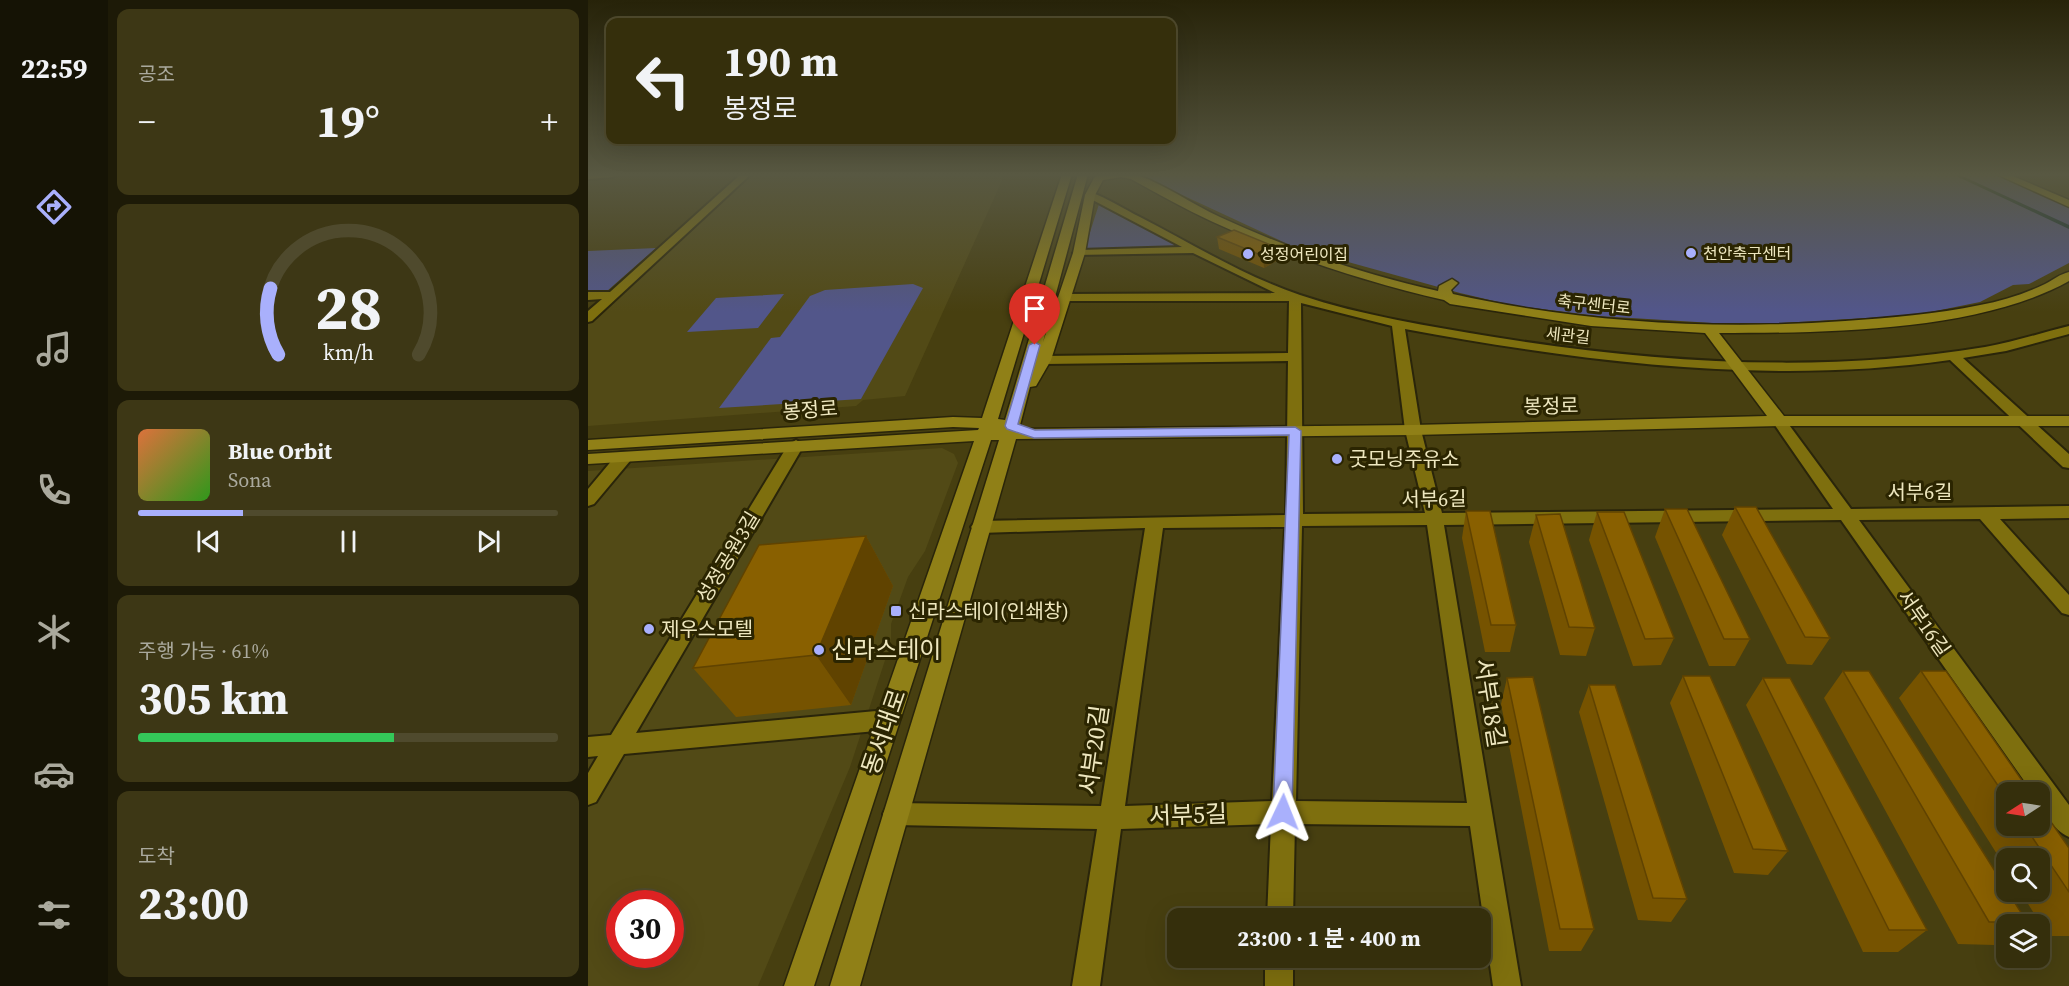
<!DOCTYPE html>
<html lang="ko">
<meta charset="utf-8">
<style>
:root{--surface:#352f0c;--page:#3d3715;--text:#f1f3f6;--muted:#aaa99d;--line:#4f4a2d;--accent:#a9b0fc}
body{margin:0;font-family:"Source Serif 4","Noto Sans KR",serif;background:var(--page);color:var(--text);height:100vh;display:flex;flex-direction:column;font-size:22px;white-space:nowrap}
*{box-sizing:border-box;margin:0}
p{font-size:20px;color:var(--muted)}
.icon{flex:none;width:33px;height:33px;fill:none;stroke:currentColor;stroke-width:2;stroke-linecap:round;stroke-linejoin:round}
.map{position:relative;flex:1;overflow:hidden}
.details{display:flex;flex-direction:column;gap:9px;padding:9px;background:#1d1a07;width:480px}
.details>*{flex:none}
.guide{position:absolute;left:18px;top:18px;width:570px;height:126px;border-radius:12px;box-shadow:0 6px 24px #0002,0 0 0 2px var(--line);background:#352f0c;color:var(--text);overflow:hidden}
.needle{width:39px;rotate:258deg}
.controls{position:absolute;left:1408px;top:782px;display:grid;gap:12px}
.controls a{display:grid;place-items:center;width:54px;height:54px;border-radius:12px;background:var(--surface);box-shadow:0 6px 24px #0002,0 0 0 2px var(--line);font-size:30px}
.speed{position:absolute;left:18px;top:890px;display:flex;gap:12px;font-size:30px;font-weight:700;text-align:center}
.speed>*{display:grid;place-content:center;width:78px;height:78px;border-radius:50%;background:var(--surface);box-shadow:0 6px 24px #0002,0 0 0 2px var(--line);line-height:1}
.speed .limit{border:9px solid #d22;background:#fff;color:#111}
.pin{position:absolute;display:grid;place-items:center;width:51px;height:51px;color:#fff;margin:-62px -26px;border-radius:50% 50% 50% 0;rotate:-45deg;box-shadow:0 0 6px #0007}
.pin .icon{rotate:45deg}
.me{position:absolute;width:66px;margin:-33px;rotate:2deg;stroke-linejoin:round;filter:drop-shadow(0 0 4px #0008)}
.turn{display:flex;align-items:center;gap:21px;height:126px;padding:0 18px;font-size:27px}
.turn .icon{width:78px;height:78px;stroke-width:2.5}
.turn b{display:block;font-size:42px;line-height:51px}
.big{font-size:45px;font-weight:700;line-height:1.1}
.details .widget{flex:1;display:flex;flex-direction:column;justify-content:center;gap:9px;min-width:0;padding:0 21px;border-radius:12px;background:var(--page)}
.details .dial{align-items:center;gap:0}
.dial svg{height:156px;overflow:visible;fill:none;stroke:var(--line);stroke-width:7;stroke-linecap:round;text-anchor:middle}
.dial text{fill:var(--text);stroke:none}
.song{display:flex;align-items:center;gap:18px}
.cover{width:72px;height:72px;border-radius:9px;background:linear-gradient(135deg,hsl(20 70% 55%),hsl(110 70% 35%))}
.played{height:6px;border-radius:3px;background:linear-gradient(90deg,var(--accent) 25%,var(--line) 25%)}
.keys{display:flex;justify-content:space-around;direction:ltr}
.heat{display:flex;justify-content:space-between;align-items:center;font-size:33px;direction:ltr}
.charge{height:9px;border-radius:4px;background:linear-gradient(90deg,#34c759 61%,var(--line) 0)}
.trip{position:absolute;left:579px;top:908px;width:324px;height:60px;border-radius:12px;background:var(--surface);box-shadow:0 6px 24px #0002,0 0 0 2px var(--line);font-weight:700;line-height:60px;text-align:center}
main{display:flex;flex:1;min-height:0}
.dock{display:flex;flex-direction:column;width:108px;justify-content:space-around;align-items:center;background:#151305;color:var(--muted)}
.dock .icon{width:42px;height:42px}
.dock .current{color:var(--accent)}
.dock b{font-size:27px;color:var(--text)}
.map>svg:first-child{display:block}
.built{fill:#524a16;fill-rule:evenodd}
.green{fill:#52568a}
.water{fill:#11313a}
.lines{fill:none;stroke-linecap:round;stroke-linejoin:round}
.street-casing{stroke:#2a250a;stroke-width:4}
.secondary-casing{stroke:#2a250a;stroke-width:3}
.street{fill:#7e6f0e;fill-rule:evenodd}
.secondary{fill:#908017;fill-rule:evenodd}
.wall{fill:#765300}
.shaded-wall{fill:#604300}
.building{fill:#896000;stroke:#604300;stroke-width:1.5}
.route{fill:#a9b0fc;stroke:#6e72a4;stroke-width:1.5}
.poi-dot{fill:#a9b0fc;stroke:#2b2501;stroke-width:2}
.labels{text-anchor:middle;stroke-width:6;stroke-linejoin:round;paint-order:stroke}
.far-poi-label{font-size:16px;fill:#eee7bf;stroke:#2b2501;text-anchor:start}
.far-street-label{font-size:16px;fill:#eee7bf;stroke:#2b2501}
.street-label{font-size:20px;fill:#eee7bf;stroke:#2b2501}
.poi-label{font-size:20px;fill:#eee7bf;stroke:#2b2501;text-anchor:start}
.near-poi-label{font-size:24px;fill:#eee7bf;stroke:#2b2501;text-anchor:start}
.near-street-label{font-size:24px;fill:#eee7bf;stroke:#2b2501}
</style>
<main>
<nav class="dock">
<b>22:59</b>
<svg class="icon current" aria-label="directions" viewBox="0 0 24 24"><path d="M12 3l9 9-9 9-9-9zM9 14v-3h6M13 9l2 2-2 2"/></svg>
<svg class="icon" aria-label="music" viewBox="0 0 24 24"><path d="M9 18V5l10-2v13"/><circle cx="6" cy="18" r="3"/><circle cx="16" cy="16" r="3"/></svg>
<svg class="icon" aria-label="phone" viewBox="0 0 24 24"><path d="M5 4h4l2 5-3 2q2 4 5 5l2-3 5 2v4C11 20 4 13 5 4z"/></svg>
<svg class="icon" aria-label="climate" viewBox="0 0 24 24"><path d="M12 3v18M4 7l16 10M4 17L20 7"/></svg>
<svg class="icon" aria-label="car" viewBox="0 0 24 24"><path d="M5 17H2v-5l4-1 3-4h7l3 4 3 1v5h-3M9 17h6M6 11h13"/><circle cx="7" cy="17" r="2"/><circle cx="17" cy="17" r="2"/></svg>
<svg class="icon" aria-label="filters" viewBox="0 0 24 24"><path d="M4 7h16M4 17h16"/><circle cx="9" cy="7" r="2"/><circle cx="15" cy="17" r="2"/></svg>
</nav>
<section class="details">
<div class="widget"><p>공조</p>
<div class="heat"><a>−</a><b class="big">19°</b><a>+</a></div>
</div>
<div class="widget dial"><svg viewBox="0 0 100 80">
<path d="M14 69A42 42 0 1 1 86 69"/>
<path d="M14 69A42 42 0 0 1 10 35" stroke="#a9b0fc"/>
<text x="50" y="56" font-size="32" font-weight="700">28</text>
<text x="50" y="72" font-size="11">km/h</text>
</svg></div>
<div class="widget">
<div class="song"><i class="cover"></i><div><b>Blue Orbit</b><p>Sona</p></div></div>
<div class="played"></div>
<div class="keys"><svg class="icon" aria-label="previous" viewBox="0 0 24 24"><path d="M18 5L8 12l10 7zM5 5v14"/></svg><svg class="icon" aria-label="pause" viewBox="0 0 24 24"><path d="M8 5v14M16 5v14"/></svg><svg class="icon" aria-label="next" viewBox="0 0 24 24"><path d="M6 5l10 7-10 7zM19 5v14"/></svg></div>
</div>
<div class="widget"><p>주행 가능 · 61%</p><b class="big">305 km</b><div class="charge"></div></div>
<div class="widget"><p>도착</p><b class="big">23:00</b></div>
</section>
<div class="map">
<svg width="1481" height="986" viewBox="0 0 1481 986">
<rect width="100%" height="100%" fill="#473f10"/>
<path class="built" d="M 163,174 L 417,174 L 317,396 L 275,400 L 268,406 L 0,426 L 0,324 Z
M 354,448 L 366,454 L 370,463 L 337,551 L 320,577 L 303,624 L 303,642 L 262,767 L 170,986 L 0,986 L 0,471 ZM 32,903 L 82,903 L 82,954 L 32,954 Z"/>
<path class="green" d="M 549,174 L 1407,174 L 1481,207 L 1481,263 L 1441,284 L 1425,285 L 1392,302 L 1328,315 L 1194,323 L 1125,323 L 1010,316 L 923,305 L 872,293 L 706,247 Z
M 511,204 L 515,204 L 591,245 L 587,248 L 498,250 L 497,248 Z
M 68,248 L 18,292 L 0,293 L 0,251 Z
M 325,284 L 335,288 L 273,399 L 131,408 L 183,338 L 192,337 L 222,296 L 237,290 Z
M 196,294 L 170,328 L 99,332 L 128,298 Z"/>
<path class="water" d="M 1364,174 L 1370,174 L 1481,225 L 1481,229 Z"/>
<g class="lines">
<defs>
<path id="street" d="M 0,174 L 30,174 L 25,177 L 0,179 Z
M 153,174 L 163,174 L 4,321 L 0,322 L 0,311 L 14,299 L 0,300 L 0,292 L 22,292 Z
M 502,192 C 519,198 536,209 552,217 C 604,244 656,276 712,295 C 775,316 841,326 906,337 C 1068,363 1235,374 1397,347 C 1425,342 1453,333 1481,326 L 1481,334 L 1418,351 L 1375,358 L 1481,454 L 1481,468 L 1475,467 L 1362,360 C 1180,386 996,362 817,329 L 833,430 L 854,513 L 1245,509 L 1184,421 L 1191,417 L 1196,418 L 1263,509 L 1481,506 L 1481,518 L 1412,519 L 1481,595 L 1481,615 L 1474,613 L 1392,519 L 1271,520 L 1481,805 L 1481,837 C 1465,830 1452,809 1452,792 L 1444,792 L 1253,520 L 856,525 L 933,986 L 905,986 L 882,826 L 707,824 L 705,918 L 679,918 L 683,824 L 533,829 L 512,986 L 484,986 L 509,829 L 307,825 L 299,822 L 295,814 L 299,806 L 307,803 L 513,806 L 557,528 L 392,533 L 386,531 L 383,527 L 386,523 L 392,521 L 698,515 L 700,361 L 456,364 L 449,360 L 456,356 L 700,353 L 701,301 L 471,301 L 469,298 L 475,294 L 687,293 L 605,253 L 487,255 L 485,253 L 491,250 L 594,247 L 499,197 L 499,193 ZM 713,303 L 804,326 L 817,430 L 837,513 L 715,514 ZM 839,525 L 879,803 L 708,801 L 714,526 ZM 697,527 L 684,801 L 537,806 L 575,528 Z
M 208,440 L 216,445 L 48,733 L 299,710 L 307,713 L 310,720 L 307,727 L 299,730 L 36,754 L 8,802 L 0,805 L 0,773 L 10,756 L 0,757 L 0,737 L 23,735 L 200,445 Z
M 36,452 L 42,453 L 44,457 L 42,461 L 6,504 L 0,506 L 0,489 L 30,453 Z
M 677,957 L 705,957 L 705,986 L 677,986 Z"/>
<path id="secondary" d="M 474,174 L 484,174 L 410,419 L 417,420 L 490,174 L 500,174 L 455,342 L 485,253 L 497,195 L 506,178 C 514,171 540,171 550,175 C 579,186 604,204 632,217 C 701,249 775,274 850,291 L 851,286 L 864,279 L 870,283 L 863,290 L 865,294 C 994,323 1126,330 1257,321 C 1302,318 1348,314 1392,305 C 1414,301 1436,294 1457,284 C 1465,280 1472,274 1481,272 L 1481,281 C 1390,332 1235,333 1131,333 L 1196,416 L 1481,416 L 1481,426 L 1191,426 L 825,435 L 428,439 L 272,986 L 242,986 L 411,440 L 403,440 L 226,986 L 196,986 L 386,441 L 0,464 L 0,454 L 390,430 L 391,428 L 365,427 L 0,450 L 0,440 L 365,417 L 394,418 ZM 533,177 L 543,179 C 570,194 597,209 625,222 C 699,256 777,282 856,300 L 862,304 L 1003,326 L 1117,333 L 1179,416 L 825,425 L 431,429 L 442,387 L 448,386 L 463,360 L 497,253 L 507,195 L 515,180 Z
M 1408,174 L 1420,174 L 1481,200 L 1481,207 Z"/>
</defs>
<use href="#street" class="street-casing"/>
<use href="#secondary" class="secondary-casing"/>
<use href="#street" class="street"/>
<use href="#secondary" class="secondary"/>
</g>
<path class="wall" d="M 629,237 L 690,260 L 676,268 L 631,249 Z
M 1147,507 L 1242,638 L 1224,665 L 1199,664 L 1134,535 Z
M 1077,509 L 1162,639 L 1147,666 L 1121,666 L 1067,537 Z
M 878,511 L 928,625 L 922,652 L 897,652 L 874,538 Z
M 1009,512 L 1086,638 L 1073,665 L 1045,666 L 1001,540 Z
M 948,515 L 1007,628 L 998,656 L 972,655 L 941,542 Z
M 278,536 L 305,586 L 263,705 L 148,717 L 105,668 Z
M 1255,671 L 1439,922 L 1437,924 L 1419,924 L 1419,936 L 1406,945 L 1370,944 L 1236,698 Z
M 1333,671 L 1419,792 L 1419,825 L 1452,825 L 1481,848 L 1481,936 L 1460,936 L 1432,891 L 1452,891 L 1452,858 L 1419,858 L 1419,870 L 1311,698 Z
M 1095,676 L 1200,851 L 1180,875 L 1146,873 L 1082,703 Z
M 919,678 L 1006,929 L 993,951 L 961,951 L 913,704 Z
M 1175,678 L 1339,930 L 1310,952 L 1275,952 L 1158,705 Z
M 1001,685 L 1099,899 L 1083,922 L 1050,920 L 991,712 Z"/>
<path class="shaded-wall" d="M 690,248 L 690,260 L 676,268 L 675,256 Z
M 278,536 L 305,586 L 263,705 L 228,655 Z"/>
<path class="building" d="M 646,230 L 690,248 L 675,256 L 629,237 Z
M 1147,507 L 1168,507 L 1242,638 L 1217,637 Z
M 1077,509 L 1099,509 L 1162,639 L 1136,639 Z
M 878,511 L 902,511 L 928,625 L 903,625 Z
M 1009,512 L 1036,512 L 1086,638 L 1057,639 Z
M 972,514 L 1007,628 L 981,627 L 948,515 Z
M 278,536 L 228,655 L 105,668 L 171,545 Z
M 1255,671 L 1281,671 L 1439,922 L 1401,922 Z
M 1333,671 L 1358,671 L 1442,792 L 1419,792 L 1419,799 Z
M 1095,676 L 1122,676 L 1200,851 L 1165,849 Z
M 945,677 L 1006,929 L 972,929 L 919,678 Z
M 1175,678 L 1202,678 L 1339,930 L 1301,930 Z
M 1001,685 L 1027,685 L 1099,899 L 1065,898 Z
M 1452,806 L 1481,848 L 1481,892 L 1436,825 L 1452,825 Z"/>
<linearGradient id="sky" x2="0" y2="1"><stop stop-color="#272309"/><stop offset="0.56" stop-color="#585842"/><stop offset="1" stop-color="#585842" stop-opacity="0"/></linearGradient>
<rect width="1481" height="312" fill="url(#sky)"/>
<path class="route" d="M 447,342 L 452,345 L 430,424 L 447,430 L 707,427 L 713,431 L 704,812 L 702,818 L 695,821 L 688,818 L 685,812 L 701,435 L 446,438 L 419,429 L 417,426 L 441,345 Z"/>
<g class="poi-dot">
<circle cx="1103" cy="253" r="6"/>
<circle cx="660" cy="254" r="6"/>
<circle cx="749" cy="459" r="6"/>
<rect x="302" y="605" width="12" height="12" rx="3"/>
<circle cx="61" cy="629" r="6"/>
<circle cx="231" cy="650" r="6"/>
</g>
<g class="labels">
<g class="far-poi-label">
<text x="1115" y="259">천안축구센터</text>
<text x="672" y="260">성정어린이집</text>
</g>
<g class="far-street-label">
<text transform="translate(1006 304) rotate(6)" y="6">축구센터로</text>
<text transform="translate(980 335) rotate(6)" y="6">세관길</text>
</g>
<g class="street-label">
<text transform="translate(963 406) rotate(-1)" y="7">봉정로</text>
<text transform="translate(222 410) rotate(-4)" y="7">봉정로</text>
<text x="1332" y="499">서부6길</text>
<text transform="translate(846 499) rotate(-1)" y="7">서부6길</text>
<text transform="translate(140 557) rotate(-59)" y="7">성정공원3길</text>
<text transform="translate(1336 623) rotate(55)" y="7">서부16길</text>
</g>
<g class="poi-label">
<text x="761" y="466">굿모닝주유소</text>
<text x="320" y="618">신라스테이(인쇄창)</text>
<text x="73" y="636">제우스모텔</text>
</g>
<g class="near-poi-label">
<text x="243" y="658">신라스테이</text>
</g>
<g class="near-street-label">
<text transform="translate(902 703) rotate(81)" y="8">서부18길</text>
<text transform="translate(296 732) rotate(-71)" y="8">동서대로</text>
<text transform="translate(506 750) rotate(-82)" y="8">서부20길</text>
<text transform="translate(600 815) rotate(-2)" y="8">서부5길</text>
</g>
</g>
</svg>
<div class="controls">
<a><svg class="needle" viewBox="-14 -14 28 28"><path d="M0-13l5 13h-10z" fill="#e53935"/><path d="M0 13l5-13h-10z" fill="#aaa99d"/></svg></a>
<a><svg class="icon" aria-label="search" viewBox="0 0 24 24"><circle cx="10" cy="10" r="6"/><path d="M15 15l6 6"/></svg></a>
<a><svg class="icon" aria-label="layers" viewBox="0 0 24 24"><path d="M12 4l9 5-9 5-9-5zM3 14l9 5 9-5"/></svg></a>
</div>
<div class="speed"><div class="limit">30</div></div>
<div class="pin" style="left:447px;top:345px;background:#d93025"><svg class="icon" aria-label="arrive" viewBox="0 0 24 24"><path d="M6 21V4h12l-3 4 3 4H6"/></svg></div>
<svg class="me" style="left:695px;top:812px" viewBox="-20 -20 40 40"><path d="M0-17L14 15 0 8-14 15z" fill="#a9b0fc" stroke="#fff" stroke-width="4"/></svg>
<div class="trip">23:00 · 1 분 · 400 m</div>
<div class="guide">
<div class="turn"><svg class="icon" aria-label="left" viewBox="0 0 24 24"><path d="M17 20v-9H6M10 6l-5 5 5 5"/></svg><div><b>190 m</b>봉정로</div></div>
</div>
</div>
</main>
